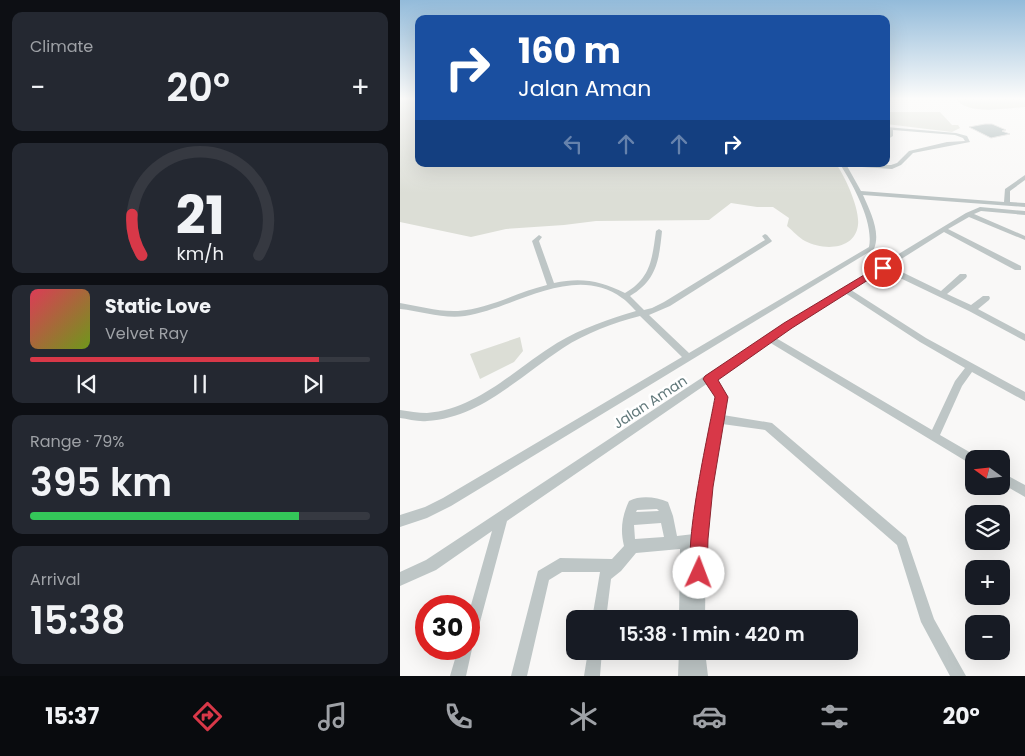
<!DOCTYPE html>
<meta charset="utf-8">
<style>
:root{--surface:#171b24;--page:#242831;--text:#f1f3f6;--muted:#9ea1a6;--line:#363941;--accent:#d83848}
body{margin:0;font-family:Poppins,sans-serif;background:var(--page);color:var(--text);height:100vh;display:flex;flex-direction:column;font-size:19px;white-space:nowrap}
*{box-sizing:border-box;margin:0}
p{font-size:16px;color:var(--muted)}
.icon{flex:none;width:28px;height:28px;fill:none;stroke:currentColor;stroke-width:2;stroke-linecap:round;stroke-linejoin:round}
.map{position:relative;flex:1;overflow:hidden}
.side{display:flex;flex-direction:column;gap:12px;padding:12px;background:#0d0f14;width:400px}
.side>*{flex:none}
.hud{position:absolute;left:15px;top:15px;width:475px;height:152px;border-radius:10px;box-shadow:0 5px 20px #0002;background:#1a4fa0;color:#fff;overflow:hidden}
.needle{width:32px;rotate:285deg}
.controls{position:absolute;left:565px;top:450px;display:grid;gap:10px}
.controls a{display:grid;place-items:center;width:45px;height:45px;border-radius:10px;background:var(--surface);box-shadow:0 5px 20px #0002;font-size:25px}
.speed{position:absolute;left:15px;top:595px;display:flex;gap:10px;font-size:25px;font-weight:700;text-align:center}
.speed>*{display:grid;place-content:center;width:65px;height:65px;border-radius:50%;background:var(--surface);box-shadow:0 5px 20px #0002;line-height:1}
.speed .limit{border:8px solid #d22;background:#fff;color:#111}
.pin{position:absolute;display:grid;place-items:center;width:42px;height:42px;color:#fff;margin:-21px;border:2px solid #fff;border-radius:50%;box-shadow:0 1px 5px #0007}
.me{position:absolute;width:55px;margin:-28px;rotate:2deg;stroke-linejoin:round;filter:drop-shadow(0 0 4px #0008)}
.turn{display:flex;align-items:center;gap:18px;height:105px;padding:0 20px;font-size:22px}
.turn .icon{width:65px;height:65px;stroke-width:2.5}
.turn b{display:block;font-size:35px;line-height:42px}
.lanes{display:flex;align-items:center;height:48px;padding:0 20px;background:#0003;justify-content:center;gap:25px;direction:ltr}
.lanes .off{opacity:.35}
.big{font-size:38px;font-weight:600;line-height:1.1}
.side .widget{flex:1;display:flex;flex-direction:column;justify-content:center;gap:8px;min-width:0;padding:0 18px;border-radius:10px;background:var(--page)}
.side .dial{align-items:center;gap:0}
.dial svg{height:130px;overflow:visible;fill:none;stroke:var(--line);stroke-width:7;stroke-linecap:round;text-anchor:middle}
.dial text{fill:var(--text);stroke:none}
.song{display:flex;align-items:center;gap:15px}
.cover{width:60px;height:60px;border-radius:8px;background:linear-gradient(135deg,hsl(350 70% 55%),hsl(80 70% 35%))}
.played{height:5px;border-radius:2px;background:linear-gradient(90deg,var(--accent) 85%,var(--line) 85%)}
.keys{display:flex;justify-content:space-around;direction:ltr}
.heat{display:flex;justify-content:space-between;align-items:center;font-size:28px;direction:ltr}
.charge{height:8px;border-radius:4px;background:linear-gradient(90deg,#34c759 79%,var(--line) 0)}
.trip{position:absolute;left:166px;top:610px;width:292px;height:50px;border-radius:10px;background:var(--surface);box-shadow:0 5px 20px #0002;font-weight:600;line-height:50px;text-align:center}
.menu{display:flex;height:80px;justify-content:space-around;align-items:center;background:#090b0e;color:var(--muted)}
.menu .icon{width:35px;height:35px}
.menu .selected{color:var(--accent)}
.menu b{font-size:22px;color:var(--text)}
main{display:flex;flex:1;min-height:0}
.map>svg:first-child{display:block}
.green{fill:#dcded6}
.building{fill:#a3b1b2;stroke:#dbdad9}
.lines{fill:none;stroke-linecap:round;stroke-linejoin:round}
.minor{fill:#bec6c6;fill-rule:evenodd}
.route{fill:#d83848;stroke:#8c242f}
.labels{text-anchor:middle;stroke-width:5;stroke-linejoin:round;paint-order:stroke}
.street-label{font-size:14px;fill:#61787a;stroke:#fff}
</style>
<main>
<section class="side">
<div class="widget"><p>Climate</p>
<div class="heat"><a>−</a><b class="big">20°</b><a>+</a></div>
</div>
<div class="widget dial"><svg viewBox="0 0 100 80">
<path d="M14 69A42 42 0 1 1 86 69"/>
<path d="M14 69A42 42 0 0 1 8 44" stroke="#d83848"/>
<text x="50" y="56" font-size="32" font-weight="700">21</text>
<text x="50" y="72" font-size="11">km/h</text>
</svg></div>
<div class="widget">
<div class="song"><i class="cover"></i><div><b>Static Love</b><p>Velvet Ray</p></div></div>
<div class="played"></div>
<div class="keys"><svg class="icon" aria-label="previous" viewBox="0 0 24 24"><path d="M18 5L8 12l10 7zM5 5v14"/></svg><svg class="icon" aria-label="pause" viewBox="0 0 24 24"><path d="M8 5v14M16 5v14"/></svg><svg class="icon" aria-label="next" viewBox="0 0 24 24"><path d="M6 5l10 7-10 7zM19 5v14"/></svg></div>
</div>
<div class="widget"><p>Range · 79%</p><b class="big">395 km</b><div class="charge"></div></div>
<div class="widget"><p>Arrival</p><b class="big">15:38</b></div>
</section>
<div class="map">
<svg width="625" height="676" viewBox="0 0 625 676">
<rect width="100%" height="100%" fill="#f9f8f7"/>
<path class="green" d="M 0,98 L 19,98 L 19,164 L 436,164 C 445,176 460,209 458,225 C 455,250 424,251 405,241 C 399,238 393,231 387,226 L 389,218 L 373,207 L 357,207 L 331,203 L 309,220 L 196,221 L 164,225 L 106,229 L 71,237 L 0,222 Z
M 556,98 L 625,98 L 625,107 C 608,108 565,116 556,98 Z
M 486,112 L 540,112 L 552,125 L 558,125 L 560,128 L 552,132 L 486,124 Z
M 120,337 L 123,351 L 114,362 L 80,379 L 70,354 Z"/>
<path class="building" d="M 585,124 L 592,124 L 606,130 L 602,131 L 610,134 L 591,138 L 569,127 Z"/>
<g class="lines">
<path class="minor" d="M 486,127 L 556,133 L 567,136 L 570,142 L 513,153 L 501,165 L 492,169 L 447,166 L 461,191 L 604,202 L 605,189 L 625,175 L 625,180 L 610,191 L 610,202 L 625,203 L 625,207 L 463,195 C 470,211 481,232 474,249 L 51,506 L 27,518 L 0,527 L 0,515 L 25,507 L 43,498 L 282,357 L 240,316 C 213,323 186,333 163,348 C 120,376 80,418 27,421 C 18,422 8,419 0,418 L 0,410 C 9,411 18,413 27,413 C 78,409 116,368 157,343 C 182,328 209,319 236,311 C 232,307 227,301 222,298 C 174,263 115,308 65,316 C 43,319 21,311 0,309 L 0,303 C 19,306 38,312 58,311 C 89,309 117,292 147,285 L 132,241 L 139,235 L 142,237 L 139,241 L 154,283 C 182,277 200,281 225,293 C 251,278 252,259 256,231 L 259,229 L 262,231 C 259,260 257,280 230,296 L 244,310 L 252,308 L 264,302 L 365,240 L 362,236 L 365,234 L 367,235 L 372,241 L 371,242 L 270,306 L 249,315 L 289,353 L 469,247 C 474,222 453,185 440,164 L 491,165 L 497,163 L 509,151 L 547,142 L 565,141 L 563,138 L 555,135 L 493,130 L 493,136 L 486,140 L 486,137 L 489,135 L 489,130 L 486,129 Z
M 580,207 L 625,211 L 625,215 L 581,211 L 574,214 L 625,236 L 625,240 L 569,217 L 548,229 L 621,266 L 621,270 L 615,270 L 544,232 L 487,268 L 504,273 L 541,291 L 560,274 L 566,274 L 567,276 L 566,278 L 547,294 L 571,305 L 583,296 L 589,296 L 590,298 L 589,300 L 578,309 L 625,334 L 625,341 L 569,311 L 498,277 L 481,271 L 451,290 L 526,338 L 625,392 L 625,401 L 572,372 L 562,386 L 540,435 L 578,457 L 579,459 L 574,459 L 574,466 L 369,342 L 316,379 C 328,391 325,400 323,415 L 372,423 L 506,537 L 534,619 L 566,676 L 550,676 L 521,622 L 497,545 L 365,430 L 322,424 L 312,487 L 306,539 L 305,619 L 279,619 L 280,549 L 236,553 L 221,571 L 211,579 L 206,619 L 192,619 L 200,572 L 162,572 L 149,580 L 127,676 L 111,676 L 138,571 L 160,558 L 212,559 L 224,546 C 220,530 222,516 229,501 C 241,495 256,497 268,502 L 273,516 L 277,536 L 294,534 L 300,487 L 316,397 L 313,388 L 308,383 L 107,521 L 76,637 L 74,642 L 70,644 L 72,649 L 66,676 L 50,676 L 58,649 L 69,649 L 69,612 L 92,531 L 36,570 L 0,586 L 0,572 L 26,560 L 385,323 L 566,213 ZM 445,293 L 520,342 L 565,368 L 555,381 L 532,430 L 376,338 ZM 257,509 L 259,511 L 236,512 L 237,510 ZM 261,523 L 264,537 L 235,539 L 234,525 ZM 292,547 L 293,547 L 293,570 Z
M 601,472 L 625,485 L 625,497 L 601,483 Z
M 188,651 L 202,651 L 200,676 L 184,676 Z
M 279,651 L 305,651 L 308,676 L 278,676 Z"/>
</g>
<linearGradient id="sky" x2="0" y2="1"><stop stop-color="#93bbda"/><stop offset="0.51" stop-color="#fcfcfb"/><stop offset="1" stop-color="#fcfcfb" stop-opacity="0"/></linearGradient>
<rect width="625" height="193" fill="url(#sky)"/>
<path class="route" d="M 479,266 L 483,266 L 487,268 L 392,328 L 318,380 L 328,397 L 313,487 L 308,539 L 307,573 L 305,579 L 299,581 L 293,579 C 281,552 309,431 315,397 L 303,379 L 305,376 L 384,323 Z"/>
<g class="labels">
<g class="street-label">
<text transform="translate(250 402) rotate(-33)" y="5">Jalan Aman</text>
</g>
</g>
</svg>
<div class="controls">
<a><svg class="needle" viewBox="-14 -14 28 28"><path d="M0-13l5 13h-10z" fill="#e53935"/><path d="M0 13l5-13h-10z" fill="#9ea1a6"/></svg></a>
<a><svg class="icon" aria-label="layers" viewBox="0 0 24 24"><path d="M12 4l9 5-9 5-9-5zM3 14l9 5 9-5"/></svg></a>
<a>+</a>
<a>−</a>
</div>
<div class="speed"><div class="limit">30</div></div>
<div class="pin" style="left:483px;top:268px;background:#d93025"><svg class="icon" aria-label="arrive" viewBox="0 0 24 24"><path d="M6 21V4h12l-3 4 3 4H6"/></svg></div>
<svg class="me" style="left:299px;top:573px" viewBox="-20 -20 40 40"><circle r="19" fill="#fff"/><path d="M0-13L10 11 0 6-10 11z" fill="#d83848"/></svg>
<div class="trip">15:38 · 1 min · 420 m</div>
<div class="hud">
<div class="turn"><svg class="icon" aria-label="right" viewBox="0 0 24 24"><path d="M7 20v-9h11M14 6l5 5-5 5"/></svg><div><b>160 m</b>Jalan Aman</div></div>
<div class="lanes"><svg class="icon off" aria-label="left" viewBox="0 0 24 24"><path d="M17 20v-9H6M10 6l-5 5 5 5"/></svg><svg class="icon off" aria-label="ahead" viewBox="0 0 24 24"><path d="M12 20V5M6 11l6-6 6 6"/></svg><svg class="icon off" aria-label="ahead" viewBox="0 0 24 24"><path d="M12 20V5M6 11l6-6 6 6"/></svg><svg class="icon" aria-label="right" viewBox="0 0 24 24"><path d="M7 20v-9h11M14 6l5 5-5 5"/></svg></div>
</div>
</div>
</main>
<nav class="menu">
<b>15:37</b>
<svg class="icon selected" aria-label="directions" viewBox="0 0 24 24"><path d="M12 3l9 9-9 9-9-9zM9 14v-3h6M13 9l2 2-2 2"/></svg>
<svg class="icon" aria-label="music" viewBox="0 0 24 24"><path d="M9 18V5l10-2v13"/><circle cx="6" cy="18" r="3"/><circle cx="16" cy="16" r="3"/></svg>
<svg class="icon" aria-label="phone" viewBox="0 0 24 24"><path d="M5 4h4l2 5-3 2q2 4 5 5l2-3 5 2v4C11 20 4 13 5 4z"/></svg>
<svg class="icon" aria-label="climate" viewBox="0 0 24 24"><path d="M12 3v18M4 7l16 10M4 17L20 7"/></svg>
<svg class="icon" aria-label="car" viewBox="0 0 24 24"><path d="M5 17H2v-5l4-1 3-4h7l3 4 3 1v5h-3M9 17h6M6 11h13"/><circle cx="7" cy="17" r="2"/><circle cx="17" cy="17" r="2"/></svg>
<svg class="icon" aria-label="filters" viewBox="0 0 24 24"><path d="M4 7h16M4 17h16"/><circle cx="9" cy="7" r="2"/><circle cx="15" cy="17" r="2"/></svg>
<b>20°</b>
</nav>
